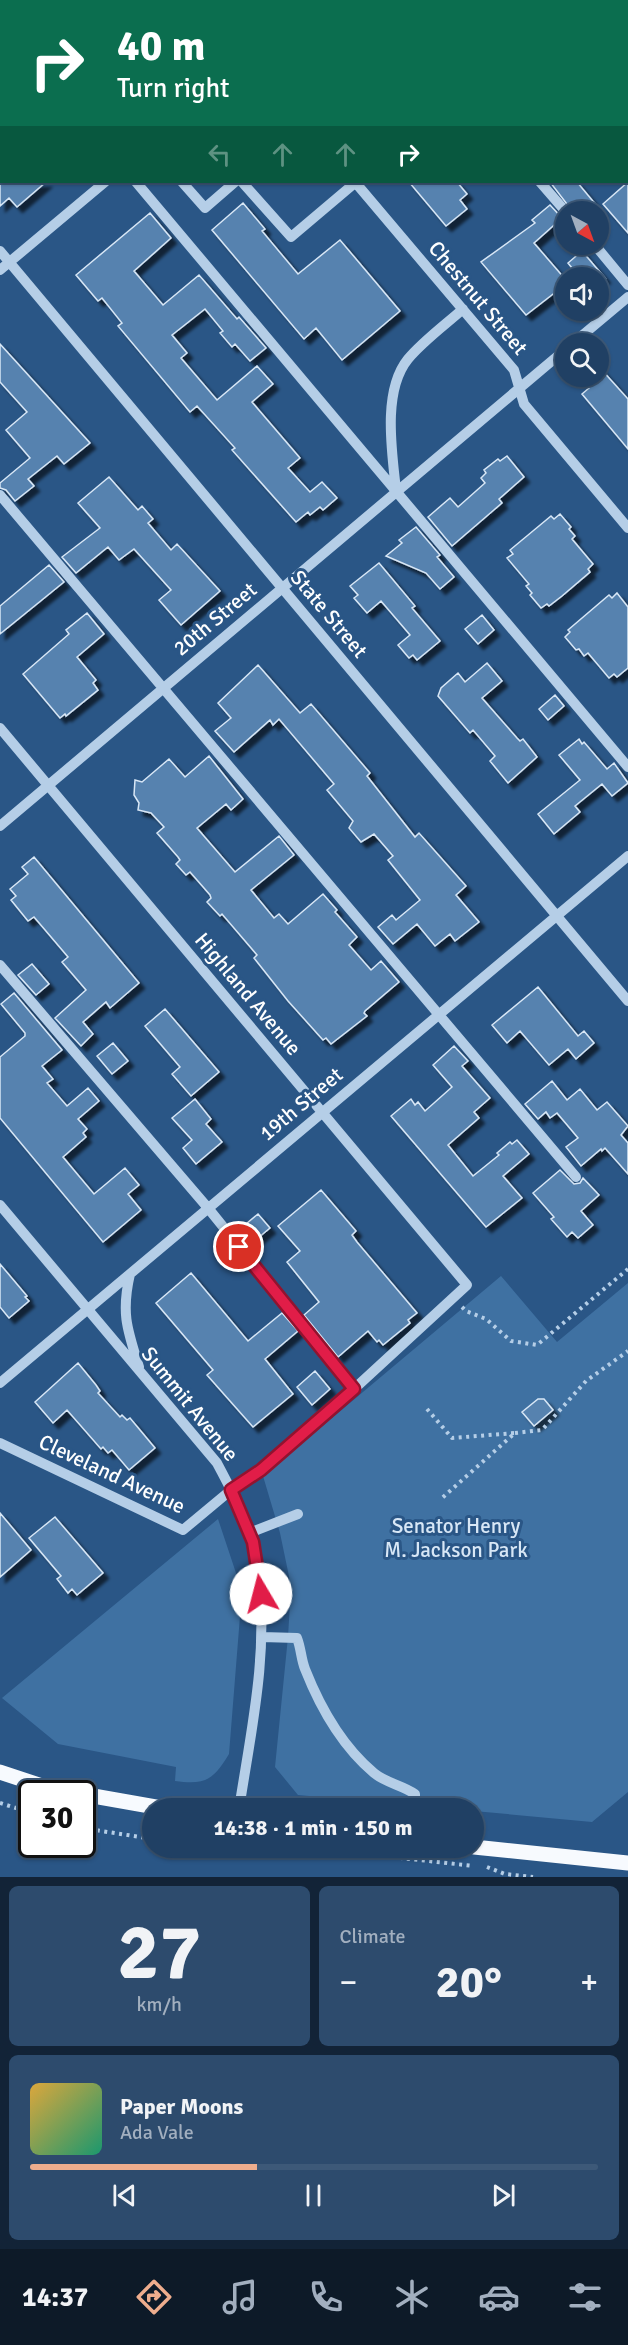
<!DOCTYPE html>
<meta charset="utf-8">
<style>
:root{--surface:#204064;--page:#2d4b6d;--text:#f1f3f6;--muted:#a2afbf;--line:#3d5978;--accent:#eead8d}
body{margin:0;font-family:Signika,sans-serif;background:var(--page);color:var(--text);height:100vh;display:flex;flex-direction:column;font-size:22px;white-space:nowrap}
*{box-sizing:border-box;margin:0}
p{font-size:20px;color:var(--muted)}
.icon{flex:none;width:33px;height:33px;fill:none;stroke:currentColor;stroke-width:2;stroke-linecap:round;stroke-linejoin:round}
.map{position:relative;height:1877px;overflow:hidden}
.panel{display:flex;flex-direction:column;gap:9px;padding:9px;background:#122337;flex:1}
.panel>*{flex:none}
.hud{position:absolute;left:0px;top:0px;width:628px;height:183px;box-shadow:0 2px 4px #0004,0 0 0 2px var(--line);background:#0b6e4f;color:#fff;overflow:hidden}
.needle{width:39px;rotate:139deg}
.tools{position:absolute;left:555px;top:201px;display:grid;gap:12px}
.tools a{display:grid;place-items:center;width:54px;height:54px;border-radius:50%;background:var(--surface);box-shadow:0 2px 4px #0004,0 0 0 2px var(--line);font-size:30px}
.speed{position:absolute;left:18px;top:1780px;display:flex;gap:12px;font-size:30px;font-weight:700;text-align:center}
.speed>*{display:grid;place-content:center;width:78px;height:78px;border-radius:50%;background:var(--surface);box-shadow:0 2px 4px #0004,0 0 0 2px var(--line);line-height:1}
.speed .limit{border:3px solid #111;border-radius:9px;background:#fff;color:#111}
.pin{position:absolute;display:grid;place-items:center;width:51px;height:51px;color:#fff;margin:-26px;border:3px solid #fff;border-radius:50%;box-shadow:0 2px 6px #0007}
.me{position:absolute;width:66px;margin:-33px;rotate:352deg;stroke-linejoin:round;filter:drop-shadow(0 0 4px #0008)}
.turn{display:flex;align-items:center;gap:21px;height:126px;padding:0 18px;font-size:27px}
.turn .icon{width:78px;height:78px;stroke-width:2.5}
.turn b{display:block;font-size:42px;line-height:51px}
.lanes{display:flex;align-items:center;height:57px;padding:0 18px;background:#0003;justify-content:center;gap:30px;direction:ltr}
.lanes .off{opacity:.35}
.big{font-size:45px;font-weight:700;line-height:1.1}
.panel .widget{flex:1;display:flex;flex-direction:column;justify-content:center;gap:9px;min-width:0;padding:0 21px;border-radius:9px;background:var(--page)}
.panel .dial{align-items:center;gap:0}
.dial b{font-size:78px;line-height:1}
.song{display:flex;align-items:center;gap:18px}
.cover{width:72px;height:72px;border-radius:9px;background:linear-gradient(135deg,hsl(40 70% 55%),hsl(160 70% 35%))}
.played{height:6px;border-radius:3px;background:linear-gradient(90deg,var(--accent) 40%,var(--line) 40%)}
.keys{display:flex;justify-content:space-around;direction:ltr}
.heat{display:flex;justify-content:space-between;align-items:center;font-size:33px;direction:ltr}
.panel .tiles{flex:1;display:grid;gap:9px;grid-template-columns:1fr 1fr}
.widget:last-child{grid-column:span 2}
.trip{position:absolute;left:142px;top:1798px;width:342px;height:60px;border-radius:30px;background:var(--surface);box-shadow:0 2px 4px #0004,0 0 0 2px var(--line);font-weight:700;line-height:60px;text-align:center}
.dock{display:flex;height:96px;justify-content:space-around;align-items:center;background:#0d1a28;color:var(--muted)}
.dock .icon{width:42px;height:42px}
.dock .selected{color:var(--accent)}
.dock b{font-size:27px;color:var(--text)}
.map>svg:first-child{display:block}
.park{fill:#3f71a2}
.building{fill:#5682af;stroke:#d8e7f6;stroke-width:1.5;filter:url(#shadow)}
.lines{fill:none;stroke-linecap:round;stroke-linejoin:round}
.path{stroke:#b5cee7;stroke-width:4;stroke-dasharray:3 4.5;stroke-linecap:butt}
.minor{stroke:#b5cee7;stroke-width:10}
.major{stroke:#f7fafe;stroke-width:15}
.route-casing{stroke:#92132f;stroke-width:15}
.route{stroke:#e11d48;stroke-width:10}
.labels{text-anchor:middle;stroke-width:6;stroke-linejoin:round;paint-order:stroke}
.street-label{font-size:21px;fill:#fff;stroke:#2a5686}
.park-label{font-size:21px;fill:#d8e7f6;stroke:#2a5686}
</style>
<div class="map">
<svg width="628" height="1877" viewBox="0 0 628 1877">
<defs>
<filter id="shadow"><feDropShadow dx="5.5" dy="5.5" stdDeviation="1.5" flood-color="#0009"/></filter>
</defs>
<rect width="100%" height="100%" fill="#2a5686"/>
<path class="park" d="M 501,1276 L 557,1342 L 628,1283 L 628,1792 L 592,1822 L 474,1811 L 474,1809 L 451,1809 L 298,1795 L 275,1767 L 288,1637 L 291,1586 L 280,1533 L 263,1476 Z
M 218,1519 L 242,1591 L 229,1754 C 213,1780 206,1785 175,1781 L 176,1767 L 58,1744 L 2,1698 Z"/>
<path class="building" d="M 0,182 L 46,182 L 17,207 L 9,198 L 0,206 Z
M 409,182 L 457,182 L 467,194 L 460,200 L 467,209 L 446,226 Z
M 550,182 L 577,182 L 602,212 L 573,212 Z
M 628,182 L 628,233 L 603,204 Z
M 243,203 L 265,229 L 262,231 L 298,274 L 340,240 L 400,311 L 342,360 L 316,328 L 304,339 L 212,230 Z
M 550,205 L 562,218 L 534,243 L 566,280 L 566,284 L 526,315 L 481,262 L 535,223 L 532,220 Z
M 150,213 L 171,238 L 134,271 L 163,305 L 199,275 L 237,319 L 239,317 L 266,348 L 250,361 L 235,344 L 232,347 L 220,333 L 223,331 L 205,309 L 172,335 L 187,353 L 181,358 L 217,400 L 257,366 L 273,384 L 252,402 L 300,458 L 288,468 L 310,492 L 322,482 L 337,498 L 323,510 L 320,507 L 310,515 L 308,512 L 296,522 L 232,450 L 235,448 L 197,406 L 190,412 L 118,326 L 122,323 L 102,298 L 98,301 L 76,275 Z
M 582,251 L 605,278 L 580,278 L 568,263 Z
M 0,344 L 90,443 L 64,464 L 57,456 L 28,479 L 34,486 L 15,501 L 6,490 L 0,488 L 0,483 L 30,458 L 6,430 L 27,412 L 0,382 Z
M 601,369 L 628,399 L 628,449 L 582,394 L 589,388 L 584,383 L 592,376 L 598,376 L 598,371 Z
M 507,456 L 524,477 L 499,499 L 502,503 L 452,546 L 428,517 L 450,498 L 458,507 L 485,483 L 481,478 L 486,473 L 484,470 L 498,459 L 500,461 Z
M 109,477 L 138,510 L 142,506 L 153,519 L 148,523 L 171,550 L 177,544 L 220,591 L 181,625 L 159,600 L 171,590 L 134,549 L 119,560 L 108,547 L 76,573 L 62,557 L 100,528 L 78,503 Z
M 560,514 L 571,527 L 569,529 L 575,536 L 572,539 L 593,564 L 588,569 L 590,572 L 562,596 L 549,606 L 547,604 L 541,608 L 530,595 L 532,593 L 526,586 L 529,584 L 507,558 L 513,554 L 510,550 L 551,516 L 554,519 Z
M 416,527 L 440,555 L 437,557 L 454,577 L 440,589 L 426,573 L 386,556 L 402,543 L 399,540 Z
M 379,563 L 415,606 L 412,608 L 440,641 L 417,660 L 413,655 L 409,658 L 398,645 L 410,635 L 381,601 L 367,613 L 354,598 L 358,595 L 350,586 Z
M 49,565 L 64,582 L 0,634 L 0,606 Z
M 617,593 L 628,607 L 628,668 L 617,677 L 614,674 L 609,678 L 588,653 L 584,656 L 579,649 L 576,650 L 565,637 L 570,632 L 568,630 L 609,595 L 612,598 Z
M 87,613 L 104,634 L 77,657 L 96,680 L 93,683 L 98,690 L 66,716 L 65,714 L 60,718 L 23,674 L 69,634 L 66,630 Z
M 482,615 L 494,630 L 478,644 L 465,629 Z
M 487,663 L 502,681 L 482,698 L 517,738 L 520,741 L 523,739 L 537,757 L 508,783 L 490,761 L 495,756 L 473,730 L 470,733 L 438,696 L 441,688 L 458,673 L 465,682 Z
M 258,665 L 300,713 L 311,704 L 370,773 L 367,776 L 415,837 L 419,833 L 466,886 L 456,895 L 479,922 L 455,941 L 450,934 L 435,946 L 417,924 L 393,944 L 378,927 L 392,915 L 396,920 L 420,900 L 388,860 L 393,856 L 374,834 L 361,842 L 349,828 L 353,821 L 327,790 L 334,784 L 279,719 L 273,725 L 270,720 L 234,752 L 215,731 L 231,718 L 218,703 Z
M 555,695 L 564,706 L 548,720 L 539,709 Z
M 579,739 L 582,744 L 584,742 L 607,769 L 614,763 L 628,783 L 612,796 L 602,784 L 575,806 L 580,812 L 554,834 L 538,814 L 580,780 L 559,755 Z
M 209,756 L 243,799 L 231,810 L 226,804 L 197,828 L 235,872 L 279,836 L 294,855 L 251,890 L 274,918 L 279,914 L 288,924 L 323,894 L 337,910 L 335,912 L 357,937 L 349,945 L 371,970 L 381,961 L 399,982 L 365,1011 L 364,1013 L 367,1016 L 331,1044 L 326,1038 L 323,1040 L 288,1001 L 254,958 L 257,955 L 222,914 L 220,916 L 207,902 L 211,898 L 210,895 L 190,872 L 186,875 L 176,864 L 180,860 L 178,857 L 157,833 L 164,827 L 151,813 L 138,810 L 139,803 L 134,795 L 135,780 L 142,782 L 169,759 L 185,777 Z
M 34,857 L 139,983 L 110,1008 L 106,1002 L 83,1022 L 93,1034 L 81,1046 L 55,1018 L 86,990 L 62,962 L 68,957 L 34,917 L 28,921 L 11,900 L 16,896 L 10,889 L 28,874 L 22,867 Z
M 32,964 L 49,984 L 36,995 L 18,975 Z
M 538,987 L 578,1036 L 584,1031 L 594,1043 L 576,1059 L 568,1049 L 549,1065 L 520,1031 L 507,1043 L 492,1025 Z
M 14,993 L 62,1050 L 42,1066 L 53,1079 L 47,1083 L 67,1106 L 88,1088 L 99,1101 L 78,1119 L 87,1129 L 83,1133 L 86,1137 L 63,1157 L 94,1194 L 125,1168 L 139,1185 L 128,1194 L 141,1210 L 103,1242 L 0,1118 L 0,1057 L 25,1036 L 25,1033 L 1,1004 Z
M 165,1009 L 219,1072 L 191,1096 L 172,1074 L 180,1067 L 145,1026 Z
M 113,1043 L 128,1061 L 112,1074 L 97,1056 Z
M 454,1046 L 468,1061 L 462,1066 L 490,1098 L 474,1112 L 479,1118 L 448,1145 L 473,1176 L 499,1155 L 497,1153 L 510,1142 L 512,1144 L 517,1140 L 529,1154 L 503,1176 L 522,1198 L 486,1227 L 391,1116 L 411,1099 L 415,1105 L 418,1102 L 425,1111 L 452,1087 L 433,1065 Z
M 552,1081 L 567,1100 L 580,1089 L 597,1110 L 607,1102 L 628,1126 L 621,1135 L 628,1143 L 628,1174 L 605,1148 L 602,1151 L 601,1149 L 581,1166 L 566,1147 L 578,1138 L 557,1113 L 550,1118 L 546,1112 L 538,1119 L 525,1104 Z
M 195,1099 L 211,1119 L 206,1124 L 222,1142 L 196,1164 L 183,1148 L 192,1140 L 172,1118 Z
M 560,1170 L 574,1184 L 580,1183 L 583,1178 L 599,1195 L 581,1211 L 593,1225 L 578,1238 L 572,1232 L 567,1237 L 551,1219 L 554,1217 L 533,1193 Z
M 321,1190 L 356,1231 L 352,1235 L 357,1242 L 417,1313 L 408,1320 L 410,1323 L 383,1345 L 379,1340 L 377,1342 L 368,1331 L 338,1357 L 304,1315 L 319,1302 L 287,1262 L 300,1251 L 278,1226 Z
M 258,1214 L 270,1228 L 252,1243 L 240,1229 Z
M 0,1264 L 27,1296 L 25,1297 L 29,1301 L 9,1318 L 0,1307 Z
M 191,1273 L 248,1341 L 282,1313 L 298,1331 L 265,1359 L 293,1394 L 253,1427 L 207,1375 L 213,1370 L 156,1303 Z
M 78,1363 L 96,1385 L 100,1391 L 98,1393 L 120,1417 L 122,1415 L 127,1420 L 130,1418 L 155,1448 L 129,1470 L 112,1450 L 108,1453 L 103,1447 L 101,1449 L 67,1410 L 53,1423 L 35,1402 Z
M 315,1371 L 330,1389 L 312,1405 L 297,1387 Z
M 538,1399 L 544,1399 L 553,1410 L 534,1426 L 522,1412 Z
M 0,1513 L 31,1550 L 0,1577 Z
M 55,1517 L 103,1573 L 77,1595 L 72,1589 L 68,1593 L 57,1579 L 61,1576 L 29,1538 Z"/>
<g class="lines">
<path class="path" d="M 462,1307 L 466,1311 L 486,1319 L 511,1341 L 537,1345 L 628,1269
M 427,1409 L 452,1438 L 515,1433 L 442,1498
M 515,1433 L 542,1430 L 586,1381 L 628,1351
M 0,1803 L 32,1813
M 82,1828 L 153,1839
M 310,1848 L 474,1866
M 487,1867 L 505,1874 L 533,1877"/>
<path class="minor" d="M 190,0 L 191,2
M 385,0 L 386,2
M 320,2 L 321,0
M 0,20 L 2,22
M 136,182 L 628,767
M 182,182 L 205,208 L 235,182
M 242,182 L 291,237 L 356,182
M 355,182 L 514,370 L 524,404 L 628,528
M 540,182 L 566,212
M 594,244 L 628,285
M 0,251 L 628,1001
M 0,270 L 105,182
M 572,344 L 628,297
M 396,490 C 392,452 382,391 408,359 C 423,341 445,325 463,309
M 0,495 L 576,1177
M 0,728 L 467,1285 L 354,1389 L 261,1470 L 231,1490 L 183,1530 L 0,1443
M 0,826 L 566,349
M 0,965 L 208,1208 L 354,1389
M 0,1205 L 217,1463 C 230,1488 245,1515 253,1542 C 256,1552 256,1563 258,1574 C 269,1652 251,1731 239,1809
M 130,1274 C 121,1313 127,1329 139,1367
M 0,1383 L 628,856
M 249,1533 L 298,1514
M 262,1637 L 297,1638 C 301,1648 301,1659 305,1669 C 320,1707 343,1747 374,1773 C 386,1783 402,1785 415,1794 L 415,1809"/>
<path class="major" d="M 584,0 L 586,2
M 627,51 L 628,52
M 0,1772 L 51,1789 L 80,1794
M 82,1794 L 167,1809
M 474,1847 L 628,1863"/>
</g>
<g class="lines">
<defs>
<path id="route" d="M 239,1247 L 354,1389 L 261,1470 L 231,1490 L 253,1542 L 261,1594"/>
</defs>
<use href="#route" class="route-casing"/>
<use href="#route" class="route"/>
</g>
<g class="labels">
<g class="street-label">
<text transform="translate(478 298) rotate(50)" y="7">Chestnut Street</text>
<text transform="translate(329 614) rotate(50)" y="7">State Street</text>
<text transform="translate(215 619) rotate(-40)" y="7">20th Street</text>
<text transform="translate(248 994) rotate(50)" y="7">Highland Avenue</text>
<text transform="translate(301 1104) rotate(-40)" y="7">19th Street</text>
<text transform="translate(190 1404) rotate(51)" y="7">Summit Avenue</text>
<text transform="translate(112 1474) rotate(25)" y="7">Cleveland Avenue</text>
</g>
<g class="park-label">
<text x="456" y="1533">Senator Henry<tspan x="456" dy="24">M. Jackson Park</tspan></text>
</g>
</g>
</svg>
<div class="tools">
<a><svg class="needle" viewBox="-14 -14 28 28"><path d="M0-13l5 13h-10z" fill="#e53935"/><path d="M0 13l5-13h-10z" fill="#a2afbf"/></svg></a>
<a><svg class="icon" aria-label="sound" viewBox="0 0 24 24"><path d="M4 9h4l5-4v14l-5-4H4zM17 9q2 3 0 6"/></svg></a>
<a><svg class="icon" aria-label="search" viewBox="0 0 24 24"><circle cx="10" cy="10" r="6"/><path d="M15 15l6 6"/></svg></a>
</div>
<div class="speed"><div class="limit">30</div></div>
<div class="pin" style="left:239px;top:1247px;background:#d93025"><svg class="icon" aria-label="arrive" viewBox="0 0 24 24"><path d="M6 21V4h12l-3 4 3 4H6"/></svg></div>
<svg class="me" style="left:261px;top:1594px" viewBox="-20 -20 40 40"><circle r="19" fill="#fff"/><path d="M0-13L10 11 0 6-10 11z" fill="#e11d48"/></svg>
<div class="trip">14:38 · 1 min · 150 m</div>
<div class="hud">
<div class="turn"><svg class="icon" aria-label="right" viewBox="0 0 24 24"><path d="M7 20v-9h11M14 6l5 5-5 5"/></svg><div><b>40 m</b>Turn right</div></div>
<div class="lanes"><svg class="icon off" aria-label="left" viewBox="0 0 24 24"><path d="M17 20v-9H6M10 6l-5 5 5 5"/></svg><svg class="icon off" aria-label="ahead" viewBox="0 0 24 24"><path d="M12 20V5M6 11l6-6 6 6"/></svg><svg class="icon off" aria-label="ahead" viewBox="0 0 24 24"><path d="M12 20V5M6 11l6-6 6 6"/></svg><svg class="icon" aria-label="right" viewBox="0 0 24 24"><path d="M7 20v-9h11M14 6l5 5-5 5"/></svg></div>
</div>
</div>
<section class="panel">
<div class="tiles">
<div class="widget dial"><b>27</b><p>km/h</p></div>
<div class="widget"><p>Climate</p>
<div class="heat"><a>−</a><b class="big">20°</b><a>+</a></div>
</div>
<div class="widget">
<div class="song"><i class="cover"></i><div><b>Paper Moons</b><p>Ada Vale</p></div></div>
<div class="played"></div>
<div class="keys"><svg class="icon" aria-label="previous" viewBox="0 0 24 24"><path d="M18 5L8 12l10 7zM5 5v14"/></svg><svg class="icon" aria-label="pause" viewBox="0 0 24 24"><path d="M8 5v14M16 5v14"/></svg><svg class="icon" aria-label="next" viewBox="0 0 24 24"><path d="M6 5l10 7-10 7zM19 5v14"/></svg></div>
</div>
</div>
</section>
<nav class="dock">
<b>14:37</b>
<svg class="icon selected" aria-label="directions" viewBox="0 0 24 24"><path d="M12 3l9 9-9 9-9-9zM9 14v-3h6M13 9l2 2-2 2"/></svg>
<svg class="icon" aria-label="music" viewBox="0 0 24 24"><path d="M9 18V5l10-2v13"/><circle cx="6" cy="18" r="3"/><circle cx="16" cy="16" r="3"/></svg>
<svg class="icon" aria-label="phone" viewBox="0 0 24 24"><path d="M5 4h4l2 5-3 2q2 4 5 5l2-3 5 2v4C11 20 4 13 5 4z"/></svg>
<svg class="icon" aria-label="climate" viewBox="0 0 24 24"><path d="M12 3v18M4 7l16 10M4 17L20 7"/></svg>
<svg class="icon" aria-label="car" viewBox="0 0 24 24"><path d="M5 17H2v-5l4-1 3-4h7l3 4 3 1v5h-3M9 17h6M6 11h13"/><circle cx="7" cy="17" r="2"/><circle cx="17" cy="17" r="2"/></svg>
<svg class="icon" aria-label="filters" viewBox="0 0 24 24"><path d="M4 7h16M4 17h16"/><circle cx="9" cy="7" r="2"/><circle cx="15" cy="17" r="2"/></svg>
</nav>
